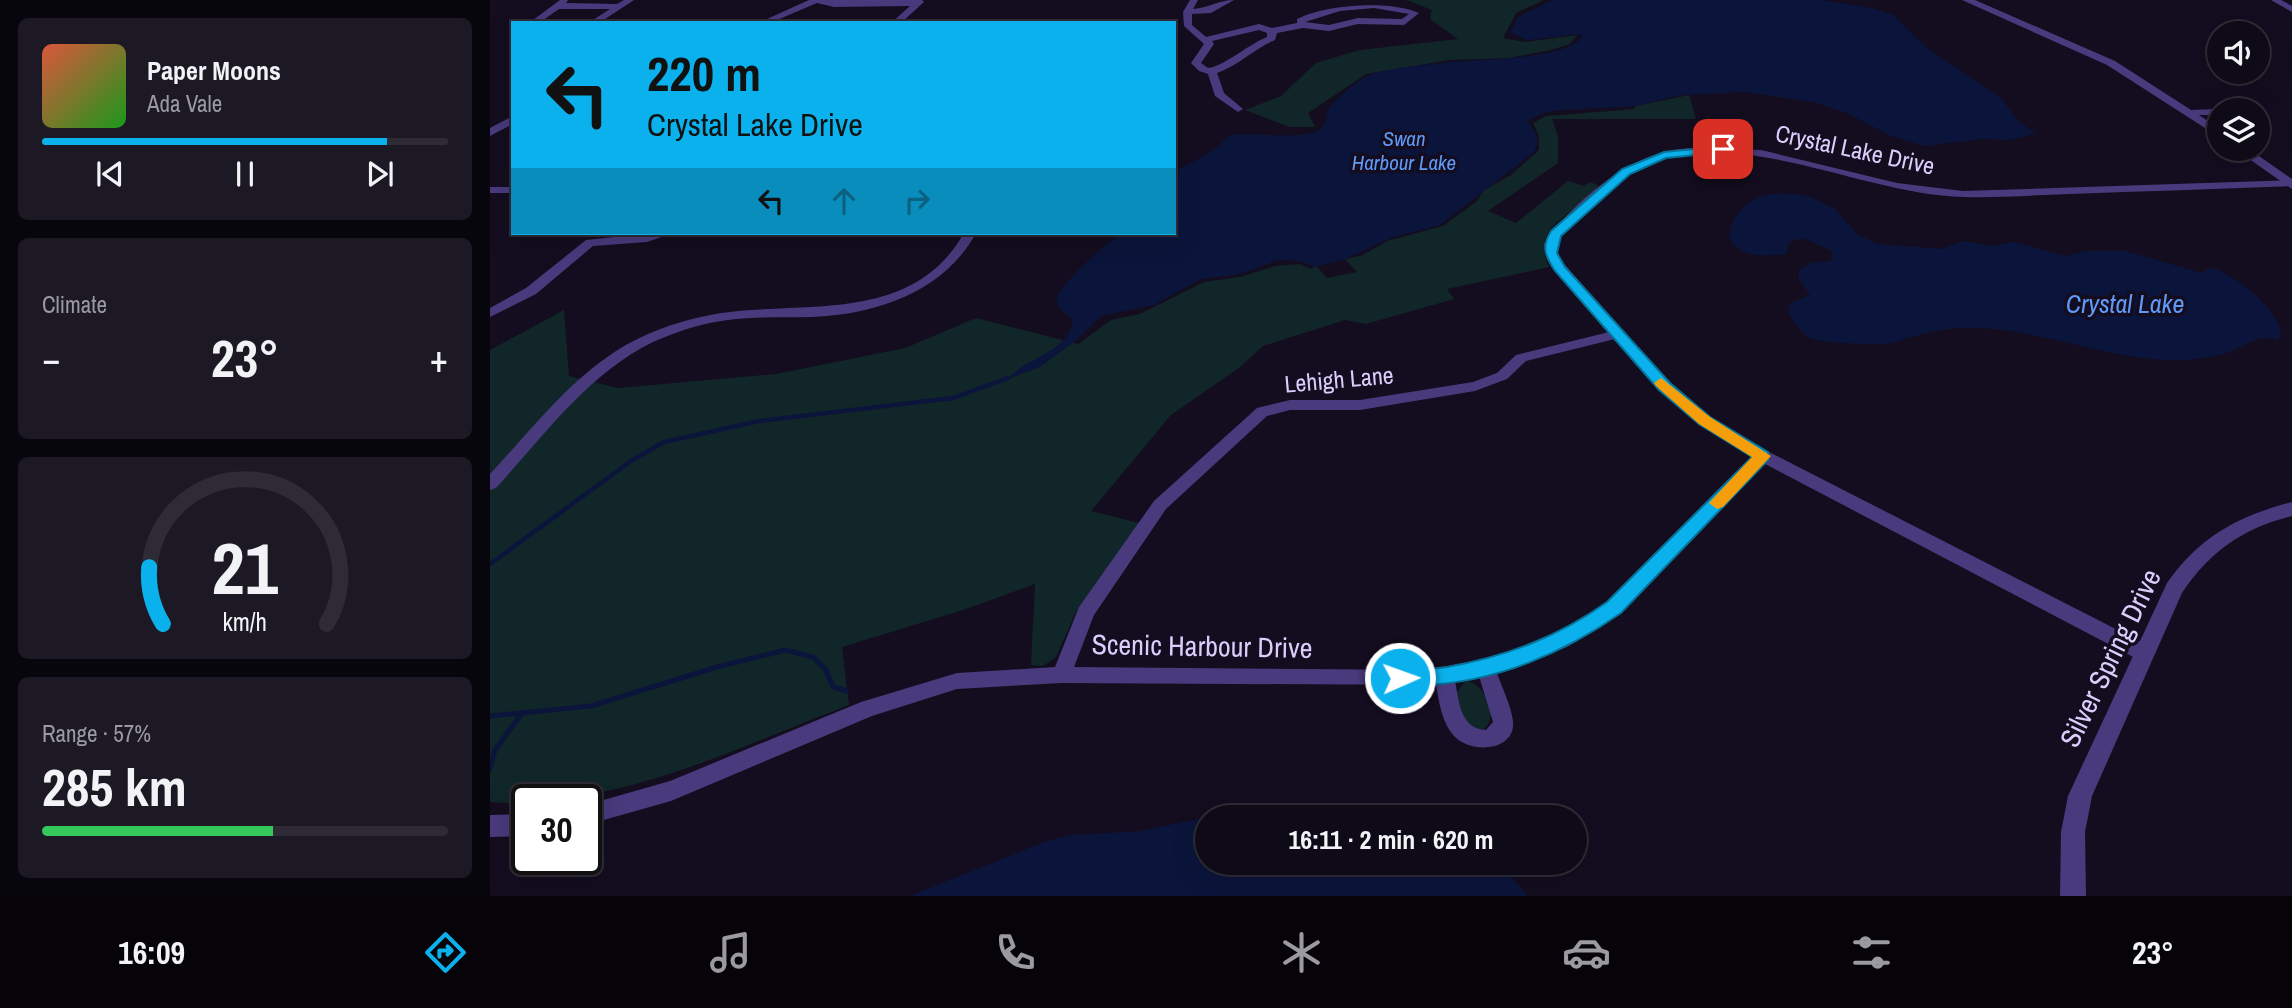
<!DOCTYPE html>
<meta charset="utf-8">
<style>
:root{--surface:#0e0a17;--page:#1c1824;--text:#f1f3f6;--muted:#9b9aa1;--line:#2e2b36;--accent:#0ab1ec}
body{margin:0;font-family:"Archivo Narrow",sans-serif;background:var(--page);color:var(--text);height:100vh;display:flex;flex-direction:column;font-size:26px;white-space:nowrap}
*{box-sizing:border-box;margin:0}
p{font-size:23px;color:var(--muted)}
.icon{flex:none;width:38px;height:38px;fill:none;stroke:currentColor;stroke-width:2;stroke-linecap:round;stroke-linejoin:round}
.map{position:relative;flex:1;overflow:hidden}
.sheet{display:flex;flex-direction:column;gap:18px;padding:18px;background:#08060d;width:490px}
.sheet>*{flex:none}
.top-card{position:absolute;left:21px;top:21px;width:665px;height:214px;border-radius:0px;box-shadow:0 7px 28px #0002,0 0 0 2px var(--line);background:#0ab1ec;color:#111;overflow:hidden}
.buttons{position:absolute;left:1717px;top:21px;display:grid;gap:14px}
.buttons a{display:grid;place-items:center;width:63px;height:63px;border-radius:50%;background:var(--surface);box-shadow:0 7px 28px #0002,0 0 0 2px var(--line);font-size:35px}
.speed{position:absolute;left:21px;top:784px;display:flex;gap:14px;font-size:35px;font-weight:700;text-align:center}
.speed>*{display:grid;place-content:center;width:91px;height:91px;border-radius:50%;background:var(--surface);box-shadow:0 7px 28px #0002,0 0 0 2px var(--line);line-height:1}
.speed .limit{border:4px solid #111;border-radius:10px;background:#fff;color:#111}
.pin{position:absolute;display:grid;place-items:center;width:60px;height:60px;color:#fff;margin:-30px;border-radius:14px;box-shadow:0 4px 10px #0006}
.me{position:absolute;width:77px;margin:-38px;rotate:88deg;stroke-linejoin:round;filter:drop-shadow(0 0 5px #0008)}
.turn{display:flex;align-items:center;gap:24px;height:147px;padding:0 21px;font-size:32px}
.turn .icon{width:91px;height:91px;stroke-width:2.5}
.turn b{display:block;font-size:49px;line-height:60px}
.lanes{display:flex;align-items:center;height:66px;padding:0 21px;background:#0003;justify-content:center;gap:35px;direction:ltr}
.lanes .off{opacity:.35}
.big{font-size:52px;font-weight:800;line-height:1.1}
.sheet .card{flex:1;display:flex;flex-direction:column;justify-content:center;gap:10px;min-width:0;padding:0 24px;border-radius:10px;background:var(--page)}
.sheet .dial{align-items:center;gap:0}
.dial svg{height:182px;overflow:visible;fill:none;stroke:var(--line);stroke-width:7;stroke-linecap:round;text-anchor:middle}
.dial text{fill:var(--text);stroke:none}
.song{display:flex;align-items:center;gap:21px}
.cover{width:84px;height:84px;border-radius:10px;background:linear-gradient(135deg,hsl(10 70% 55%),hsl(120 70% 35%))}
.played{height:7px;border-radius:4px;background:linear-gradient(90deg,var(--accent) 85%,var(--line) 85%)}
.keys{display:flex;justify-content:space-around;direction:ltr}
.heat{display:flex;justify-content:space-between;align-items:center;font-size:38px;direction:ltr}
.charge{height:10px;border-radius:5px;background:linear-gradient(90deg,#34c759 57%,var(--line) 0)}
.trip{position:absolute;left:705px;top:805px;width:392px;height:70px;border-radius:35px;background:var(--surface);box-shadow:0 7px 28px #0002,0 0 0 2px var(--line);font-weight:800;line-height:70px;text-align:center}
.menu{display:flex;height:112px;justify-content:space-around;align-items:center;background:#060409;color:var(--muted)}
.menu .icon{width:49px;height:49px}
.menu .current{color:var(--accent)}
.menu b{font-size:32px;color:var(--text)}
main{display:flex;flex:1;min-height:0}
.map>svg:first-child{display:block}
.green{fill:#112629}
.water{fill:#0b153b}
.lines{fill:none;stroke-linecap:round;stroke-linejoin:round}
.stream-far1{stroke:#0b153b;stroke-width:4.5}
.stream{stroke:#0b153b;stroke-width:5}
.minor{fill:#483a7c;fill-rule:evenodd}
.tertiary{fill:#483a7c;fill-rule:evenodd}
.route{fill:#0ab1ec;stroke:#067399;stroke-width:2}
.slow{fill:#f59e0b}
.labels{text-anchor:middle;stroke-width:7;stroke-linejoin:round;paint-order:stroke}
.far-water-label{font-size:21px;font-style:italic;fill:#6099f8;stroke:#130d1f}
.street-label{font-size:24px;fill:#dbcefd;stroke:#130d1f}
.water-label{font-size:26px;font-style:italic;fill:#6099f8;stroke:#130d1f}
.near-street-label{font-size:28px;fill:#dbcefd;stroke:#130d1f}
</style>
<main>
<section class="sheet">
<div class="card">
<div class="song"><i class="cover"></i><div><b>Paper Moons</b><p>Ada Vale</p></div></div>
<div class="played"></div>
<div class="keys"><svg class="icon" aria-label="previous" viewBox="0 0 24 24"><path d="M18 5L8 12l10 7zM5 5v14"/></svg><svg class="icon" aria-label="pause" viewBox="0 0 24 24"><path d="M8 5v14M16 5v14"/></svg><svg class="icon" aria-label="next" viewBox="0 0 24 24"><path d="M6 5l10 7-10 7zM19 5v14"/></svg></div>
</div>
<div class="card"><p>Climate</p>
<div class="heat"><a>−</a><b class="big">23°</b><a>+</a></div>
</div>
<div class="card dial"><svg viewBox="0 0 100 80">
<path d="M14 69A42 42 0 1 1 86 69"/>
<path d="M14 69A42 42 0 0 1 8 44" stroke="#0ab1ec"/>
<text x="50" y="56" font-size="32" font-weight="700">21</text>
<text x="50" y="72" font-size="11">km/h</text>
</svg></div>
<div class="card"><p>Range · 57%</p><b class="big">285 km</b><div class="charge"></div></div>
</section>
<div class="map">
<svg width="1802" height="896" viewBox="0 0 1802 896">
<rect width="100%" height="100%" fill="#130d1f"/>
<path class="green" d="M 917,0 L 1054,0 L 1026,13 L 1013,38 L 1035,42 L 1087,35 L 1080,44 L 1061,50 L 1019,58 L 959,60 L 876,74 L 818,113 L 825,127 L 800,127 L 755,110 L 791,96 L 826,63 L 870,50 L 968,39 L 940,19 L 942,10 Z
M 1199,95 L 1206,119 L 1062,119 L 1068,136 L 1068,163 L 998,211 L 1026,223 L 1078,181 L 1094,186 L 1100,182 L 1108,185 C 1092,216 1037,221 1059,267 L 957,289 L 964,299 L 876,324 L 855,320 L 773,346 L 750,367 L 681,415 L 601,511 L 649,523 L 586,612 L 566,657 L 553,666 L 541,665 L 545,584 L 473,610 L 352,647 L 359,705 C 258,743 145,800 37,800 L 37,804 L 0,802 L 0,350 L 74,310 L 79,376 L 128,388 L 286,374 L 415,348 L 486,318 L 588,344 L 621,320 L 650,314 L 714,282 L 750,277 L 785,266 L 809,264 L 821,269 L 826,266 L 837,278 L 867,272 L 855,259 L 873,255 L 897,241 L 953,226 L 986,202 L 994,190 L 1021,175 L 1049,150 L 1049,136 L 1043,123 L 1056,116 L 1145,109 L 1145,106 Z
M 976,681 C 997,684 1010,719 992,731 L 975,723 L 966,693 Z"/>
<path class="water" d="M 1063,0 L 1332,0 L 1382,8 L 1403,15 L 1436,47 L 1511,98 L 1527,120 L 1546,134 L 1519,140 L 1493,139 L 1434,146 L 1399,135 L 1357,113 L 1323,102 L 1255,92 L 1191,95 L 1145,106 L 1073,110 L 1056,112 L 1037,121 C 1046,131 1051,139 1044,152 L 950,225 L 903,237 L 855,259 L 824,267 L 810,261 L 788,260 L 751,274 L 711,279 L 664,305 L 611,316 L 588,339 L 550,367 L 518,379 C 536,356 578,354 583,320 L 572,311 L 566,300 C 571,283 618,240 634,233 C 646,228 671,233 684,233 L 684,172 L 724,150 L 740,135 C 764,132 812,141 831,129 C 838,124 834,111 844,102 C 854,93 865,82 878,76 C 898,67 939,65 962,62 C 985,60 1089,59 1092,34 L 1037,40 L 1020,32 L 1028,17 Z
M 1305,194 L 1319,196 L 1345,209 L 1367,234 L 1387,244 L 1452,249 L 1473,241 L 1502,246 L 1524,242 L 1575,256 L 1597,251 L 1636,251 L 1711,273 L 1719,268 C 1741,270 1792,312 1791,335 L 1787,340 C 1767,333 1755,347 1737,353 C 1722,357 1706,360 1690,360 C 1615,361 1545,325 1469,328 C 1446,329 1424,336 1402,343 C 1390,346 1337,343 1323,339 C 1311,335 1304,322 1298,312 L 1301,303 L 1320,295 L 1309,279 L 1309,270 L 1320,263 L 1341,261 L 1342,251 L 1313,238 L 1299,242 L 1297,254 C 1277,256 1247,259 1239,236 C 1245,201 1273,191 1305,194 Z
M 722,816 L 747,817 L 718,817 L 718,863 L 989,865 L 1021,876 L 1038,896 L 420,896 L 557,841 L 582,835 L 652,831 Z"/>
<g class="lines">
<path class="stream-far1" d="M 0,564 L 141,461 L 174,442 L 269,421 L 463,398 L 518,378"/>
<path class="stream" d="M 0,716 L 101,706 L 227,667 L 296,650 L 323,657 L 336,670 L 343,687 L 357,691
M 0,769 L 5,750 L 32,713"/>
<path class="minor" d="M 70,0 L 78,0 L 76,3 L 127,4 L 134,0 L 144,0 L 109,23 L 98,23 L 120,9 L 69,9 L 49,23 L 39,23 Z
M 319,0 L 432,0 L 434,2 L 411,23 L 401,23 L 420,6 L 344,7 L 327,3 L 280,23 L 268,23 Z
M 700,0 L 708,0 L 703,9 C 718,8 729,0 744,0 L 721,13 L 702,14 L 702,25 L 716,37 L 769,24 L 782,28 L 807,23 L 807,19 C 836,4 901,0 929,13 L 914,25 L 868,24 L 839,31 L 813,28 L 787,33 L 785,40 C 764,49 748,66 727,73 L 734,93 L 753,109 L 748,112 L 725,96 L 718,74 L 709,71 L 701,63 L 714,44 L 694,26 L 693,12 ZM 884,8 L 919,14 L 912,19 L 868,18 L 839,25 L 815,22 L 850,11 ZM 769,30 L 777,33 L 777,37 C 759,44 733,67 718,68 L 711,63 L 724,44 L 722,41 Z
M 1781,0 L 1791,0 L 1802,6 L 1802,12 Z
M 1700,110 L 1729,109 L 1733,110 L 1729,110 L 1729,115 L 1696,115 L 1696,111 Z
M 23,116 L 23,124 L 0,136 L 0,128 Z
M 1208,147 L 1271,150 L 1407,183 L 1473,191 L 1802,180 L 1802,186 C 1728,189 1654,191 1580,194 C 1545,195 1509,198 1474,197 C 1380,195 1267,134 1177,158 C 1137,168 1090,211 1066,244 L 1070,259 L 1082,273 L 1191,395 L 1219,417 L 1279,452 L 1661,647 L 1664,653 L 1661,659 L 1654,661 L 1647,659 L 1275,464 L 1130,612 L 1079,646 L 1024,669 L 1007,673 C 1012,688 1021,705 1023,721 C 1026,752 980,754 964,736 C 952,723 949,702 946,685 L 571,683 L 467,689 L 382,716 L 181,801 L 96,825 L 96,805 L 180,781 L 371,702 L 467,673 L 565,667 L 589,607 L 664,501 L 767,408 L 800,400 L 870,400 L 983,382 L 1007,373 L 1026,355 L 1119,332 L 1060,263 L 1054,244 C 1081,205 1124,168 1170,153 C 1182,149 1196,149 1208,147 ZM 1125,339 L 1181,401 L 1209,425 L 1262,457 L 1118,602 L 1065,634 L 1015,655 L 937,670 L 584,667 L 604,615 L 676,509 L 777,416 L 800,410 L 870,410 L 985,391 L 1017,379 L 1036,361 ZM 989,676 L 1003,722 L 996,730 C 970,729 969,701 965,681 Z
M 0,187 L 23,187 L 23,193 L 0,193 Z
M 163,233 L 183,233 L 157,242 L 103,246 L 46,294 L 0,317 L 0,308 L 36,288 L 96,240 Z
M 474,233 L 486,233 C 454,292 387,314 323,317 C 295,318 266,316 238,320 C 212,323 185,332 161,343 C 97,375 53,437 6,488 L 0,490 L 0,474 C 48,423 92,362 158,334 C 184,323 212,315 240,312 C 323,302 424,321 474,233 Z
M 37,814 L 37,836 L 0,837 L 0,815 Z"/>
<path class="tertiary" d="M 1472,0 L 1485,0 L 1625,61 L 1729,128 L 1729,137 L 1617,65 Z
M 1745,149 L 1759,149 L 1802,179 L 1802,189 Z
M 1802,502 L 1802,516 C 1754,528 1720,551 1692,593 L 1602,796 L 1595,832 L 1596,896 L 1570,896 L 1571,832 L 1578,796 L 1677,583 C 1709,537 1748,516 1802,502 Z"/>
</g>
<path class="route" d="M 1233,146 L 1239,149 L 1237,152 L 1176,158 L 1140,174 L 1071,236 L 1067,253 L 1075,267 L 1180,383 L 1220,417 L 1278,452 L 1278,460 L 1131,613 C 1074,653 1006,682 935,685 C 924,686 913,688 903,684 L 900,678 L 903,672 C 920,666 939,670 957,667 C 1017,656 1068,637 1117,602 L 1262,457 L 1209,424 L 1169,390 L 1065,271 C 1055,256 1051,247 1061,231 L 1132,169 L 1174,152 Z"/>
<path class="slow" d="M 1171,378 L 1220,417 L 1281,456 L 1233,507 L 1227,509 L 1219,503 L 1262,457 L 1209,424 L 1166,386 L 1164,383 Z"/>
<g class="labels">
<g class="far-water-label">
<text x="914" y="146">Swan<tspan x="914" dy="24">Harbour Lake</tspan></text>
</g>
<g class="street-label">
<text transform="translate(1365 150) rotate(12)" y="8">Crystal Lake Drive</text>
<text transform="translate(849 380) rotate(-5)" y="8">Lehigh Lane</text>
</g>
<g class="water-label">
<text x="1635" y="313">Crystal Lake</text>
</g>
<g class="near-street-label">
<text transform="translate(712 646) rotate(1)" y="10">Scenic Harbour Drive</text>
<text transform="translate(1620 658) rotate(-64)" y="10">Silver Spring Drive</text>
</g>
</g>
</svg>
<div class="buttons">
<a><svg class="icon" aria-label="sound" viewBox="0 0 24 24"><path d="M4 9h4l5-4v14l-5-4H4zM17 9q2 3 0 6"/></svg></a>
<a><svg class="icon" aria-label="layers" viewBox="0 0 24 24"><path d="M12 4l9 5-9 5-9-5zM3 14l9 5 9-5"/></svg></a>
</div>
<div class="speed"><div class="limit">30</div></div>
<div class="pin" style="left:1233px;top:149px;background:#d93025"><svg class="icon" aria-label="arrive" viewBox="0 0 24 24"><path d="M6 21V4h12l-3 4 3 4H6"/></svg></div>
<svg class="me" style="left:910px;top:678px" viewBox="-20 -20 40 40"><circle r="17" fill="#0ab1ec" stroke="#fff" stroke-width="3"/><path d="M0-11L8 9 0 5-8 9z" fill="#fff"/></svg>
<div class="trip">16:11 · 2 min · 620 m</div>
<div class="top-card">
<div class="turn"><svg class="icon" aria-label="left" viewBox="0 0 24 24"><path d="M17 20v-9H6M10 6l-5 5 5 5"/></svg><div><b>220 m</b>Crystal Lake Drive</div></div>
<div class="lanes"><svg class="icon" aria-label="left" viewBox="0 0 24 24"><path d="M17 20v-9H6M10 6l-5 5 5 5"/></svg><svg class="icon off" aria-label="ahead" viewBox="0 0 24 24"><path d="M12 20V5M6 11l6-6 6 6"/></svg><svg class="icon off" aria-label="right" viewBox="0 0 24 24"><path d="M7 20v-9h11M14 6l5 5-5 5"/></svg></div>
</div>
</div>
</main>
<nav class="menu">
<b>16:09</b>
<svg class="icon current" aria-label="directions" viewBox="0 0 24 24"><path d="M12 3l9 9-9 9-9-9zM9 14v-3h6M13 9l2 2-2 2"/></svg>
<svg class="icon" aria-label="music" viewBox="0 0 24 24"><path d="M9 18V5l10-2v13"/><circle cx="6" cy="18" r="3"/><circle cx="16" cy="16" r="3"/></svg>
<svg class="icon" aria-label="phone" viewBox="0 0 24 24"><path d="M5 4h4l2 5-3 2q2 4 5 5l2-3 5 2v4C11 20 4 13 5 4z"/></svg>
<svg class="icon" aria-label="climate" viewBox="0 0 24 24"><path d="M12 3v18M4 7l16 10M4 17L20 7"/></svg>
<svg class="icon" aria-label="car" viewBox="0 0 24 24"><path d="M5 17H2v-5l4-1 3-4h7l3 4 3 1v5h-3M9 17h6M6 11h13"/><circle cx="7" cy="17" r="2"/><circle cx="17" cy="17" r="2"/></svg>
<svg class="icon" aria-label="filters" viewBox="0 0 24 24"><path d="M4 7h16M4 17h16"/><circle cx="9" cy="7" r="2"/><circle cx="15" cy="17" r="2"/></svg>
<b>23°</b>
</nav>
